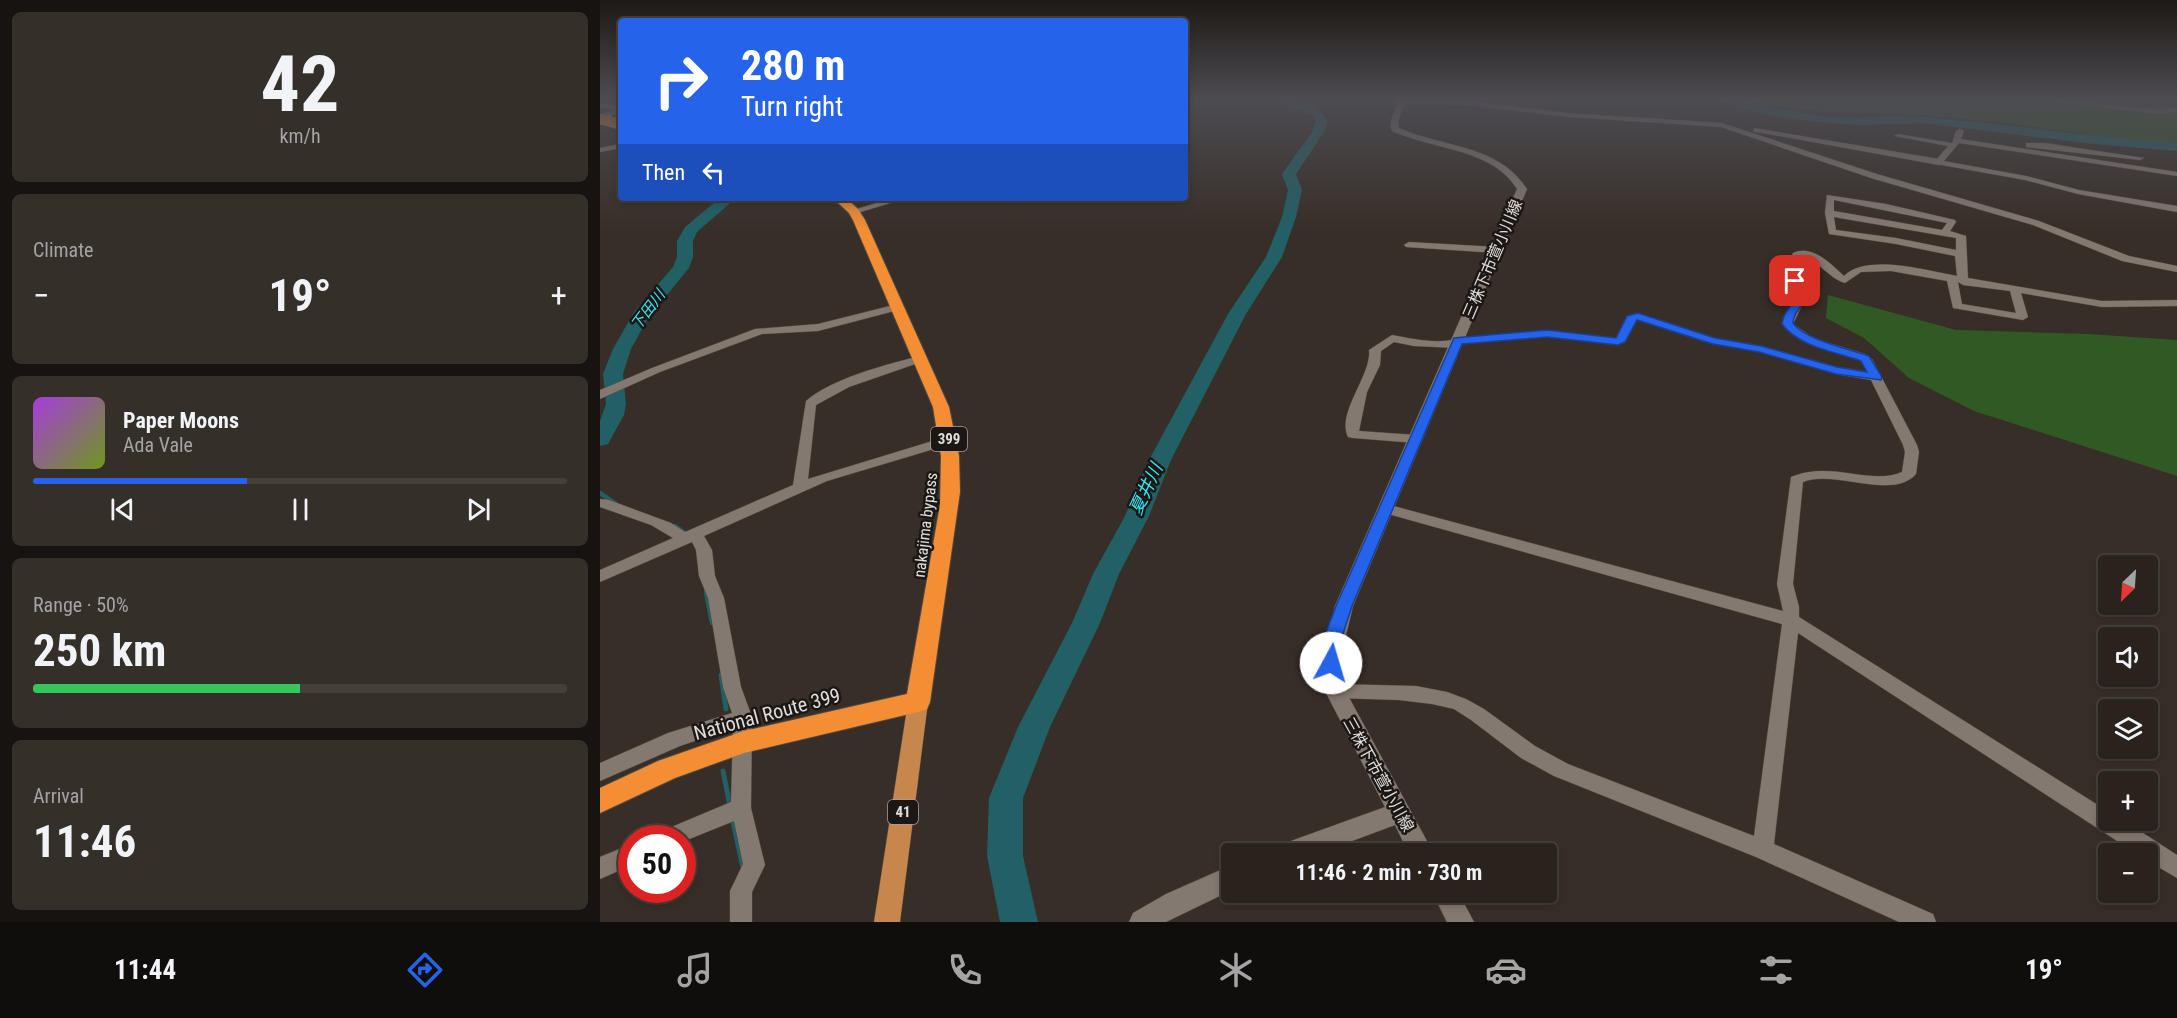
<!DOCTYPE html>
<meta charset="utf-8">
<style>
:root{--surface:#29221d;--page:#352f2a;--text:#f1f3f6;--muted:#a5a4a4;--line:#453f3b;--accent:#2563eb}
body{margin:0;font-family:"Roboto Condensed","Noto Sans JP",sans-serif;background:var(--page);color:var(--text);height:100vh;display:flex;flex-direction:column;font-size:22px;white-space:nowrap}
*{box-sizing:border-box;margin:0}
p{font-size:20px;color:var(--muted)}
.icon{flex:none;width:33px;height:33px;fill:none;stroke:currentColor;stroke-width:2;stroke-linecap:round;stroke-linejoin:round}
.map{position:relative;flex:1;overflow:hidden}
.panel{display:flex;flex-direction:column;gap:12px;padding:12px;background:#171310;width:600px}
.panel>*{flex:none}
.banner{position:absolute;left:18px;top:18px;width:570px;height:183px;border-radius:6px;box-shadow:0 3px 9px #0003,0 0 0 2px var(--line);background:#2563eb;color:#fff;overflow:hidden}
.needle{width:39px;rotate:205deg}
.controls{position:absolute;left:1498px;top:555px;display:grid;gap:12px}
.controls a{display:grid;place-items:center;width:60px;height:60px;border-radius:6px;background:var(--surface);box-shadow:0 3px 9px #0003,0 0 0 2px var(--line);font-size:30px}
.speed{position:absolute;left:18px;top:825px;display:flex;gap:12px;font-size:30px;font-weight:700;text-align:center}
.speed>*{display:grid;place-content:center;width:78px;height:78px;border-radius:50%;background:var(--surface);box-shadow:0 3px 9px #0003,0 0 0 2px var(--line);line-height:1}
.speed .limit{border:9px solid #d22;background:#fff;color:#111}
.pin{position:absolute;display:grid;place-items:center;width:51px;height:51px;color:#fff;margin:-26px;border-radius:12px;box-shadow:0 3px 9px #0006}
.me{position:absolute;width:66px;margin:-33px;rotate:6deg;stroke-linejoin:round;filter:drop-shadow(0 0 4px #0008)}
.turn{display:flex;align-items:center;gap:21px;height:126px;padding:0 24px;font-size:27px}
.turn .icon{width:78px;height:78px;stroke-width:2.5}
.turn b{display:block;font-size:42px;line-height:51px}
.then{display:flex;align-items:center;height:57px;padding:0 24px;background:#0003;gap:12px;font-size:22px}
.big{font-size:45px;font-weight:700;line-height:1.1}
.panel .card{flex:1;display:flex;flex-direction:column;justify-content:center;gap:9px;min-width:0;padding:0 21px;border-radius:9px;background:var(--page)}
.panel .dial{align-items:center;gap:0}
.dial b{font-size:78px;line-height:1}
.song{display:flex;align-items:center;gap:18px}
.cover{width:72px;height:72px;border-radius:9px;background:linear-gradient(135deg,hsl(280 70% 55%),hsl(80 70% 35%))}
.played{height:6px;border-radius:3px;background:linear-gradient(90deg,var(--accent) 40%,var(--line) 40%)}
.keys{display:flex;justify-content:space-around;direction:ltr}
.heat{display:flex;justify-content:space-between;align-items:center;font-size:33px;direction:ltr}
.charge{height:9px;border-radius:4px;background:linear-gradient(90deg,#34c759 50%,var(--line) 0)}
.trip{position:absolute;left:621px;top:843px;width:336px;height:60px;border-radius:6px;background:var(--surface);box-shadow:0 3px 9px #0003,0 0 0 2px var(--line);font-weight:700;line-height:60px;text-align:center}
.tabs{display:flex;height:96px;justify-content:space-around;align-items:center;background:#100e0c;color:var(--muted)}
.tabs .icon{width:42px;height:42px}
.tabs .selected{color:var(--accent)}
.tabs b{font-size:27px;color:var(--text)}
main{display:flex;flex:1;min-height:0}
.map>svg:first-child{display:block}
.green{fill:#315923}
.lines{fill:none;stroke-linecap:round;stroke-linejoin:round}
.stream-far1{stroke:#216065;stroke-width:4.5}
.stream{stroke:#216065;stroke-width:5}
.river{fill:#216065;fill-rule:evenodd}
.street-casing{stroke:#514944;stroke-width:1}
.secondary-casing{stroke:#514944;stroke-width:1}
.primary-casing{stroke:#514944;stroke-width:1}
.highway-casing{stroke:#514944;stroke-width:2}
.street{fill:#847971;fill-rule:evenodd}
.secondary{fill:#847971;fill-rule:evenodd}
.primary{fill:#c7864c;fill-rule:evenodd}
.highway{fill:#f38e34;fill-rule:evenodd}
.rail-casing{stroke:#aca5a0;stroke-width:4}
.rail{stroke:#1b1714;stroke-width:2;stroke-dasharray:6;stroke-linecap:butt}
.highway-bridge-casing{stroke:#514944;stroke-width:10;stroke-linecap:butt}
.highway-bridge{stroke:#f38e34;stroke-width:10}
.route{fill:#2563eb;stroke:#184099;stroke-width:1.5}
.labels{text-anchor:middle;stroke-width:5;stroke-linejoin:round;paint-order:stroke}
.far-water-label{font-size:15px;font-style:italic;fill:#37e7f5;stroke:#1b1714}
.shield{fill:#1b1714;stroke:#a6a19d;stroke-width:1.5}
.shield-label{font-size:15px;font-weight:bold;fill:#e2dcd8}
.street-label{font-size:16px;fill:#e2dcd8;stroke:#1b1714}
.water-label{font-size:18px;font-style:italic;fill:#37e7f5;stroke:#1b1714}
.near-street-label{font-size:20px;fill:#e2dcd8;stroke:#1b1714}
</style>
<main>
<section class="panel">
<div class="card dial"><b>42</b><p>km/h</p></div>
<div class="card"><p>Climate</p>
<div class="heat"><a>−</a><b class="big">19°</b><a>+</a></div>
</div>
<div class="card">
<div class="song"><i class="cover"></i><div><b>Paper Moons</b><p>Ada Vale</p></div></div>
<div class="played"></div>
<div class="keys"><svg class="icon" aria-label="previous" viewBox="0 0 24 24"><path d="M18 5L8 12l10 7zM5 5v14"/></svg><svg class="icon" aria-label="pause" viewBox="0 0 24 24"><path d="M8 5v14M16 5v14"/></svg><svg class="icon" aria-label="next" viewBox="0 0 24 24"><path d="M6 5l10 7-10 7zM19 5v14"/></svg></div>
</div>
<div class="card"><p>Range · 50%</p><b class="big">250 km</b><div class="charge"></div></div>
<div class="card"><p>Arrival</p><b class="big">11:46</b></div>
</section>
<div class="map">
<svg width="1577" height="922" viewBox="0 0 1577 922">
<rect width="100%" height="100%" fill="#372e27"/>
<path class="green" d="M 1135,100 L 1577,100 L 1577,146 L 1397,122 L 1330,116 L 1213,111 Z
M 1228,295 L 1356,330 L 1488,334 L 1577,340 L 1577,476 L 1374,411 L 1309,378 L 1264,338 L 1226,318 Z"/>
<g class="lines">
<path class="stream-far1" d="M 0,493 L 15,503
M 75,526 L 88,535
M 106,592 L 112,623"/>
<path class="stream" d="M 121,675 L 126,709
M 123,771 L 130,806
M 132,817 L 143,868"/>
<path class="river" d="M 673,100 C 692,100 717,104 728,120 L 724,132 L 696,174 L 702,190 L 696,217 L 682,257 L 646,314 L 571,460 L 549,516 L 519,574 L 500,623 L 450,727 L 423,798 L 423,856 L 438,922 L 400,922 L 387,856 L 389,798 L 418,727 L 472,623 L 493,574 L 525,516 L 549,460 L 628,314 L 666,257 L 682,217 L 688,190 L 682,174 L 712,132 L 716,120 L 714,116 Z
M 1115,100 C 1154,100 1193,114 1232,117 C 1262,119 1293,114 1323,117 C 1408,124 1492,137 1577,143 L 1577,151 L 1485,143 L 1322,123 L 1260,125 L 1217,122 L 1168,115 Z
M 120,198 L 136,198 L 97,232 L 93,241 L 93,257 L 89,268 L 48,318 L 31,349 L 23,374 L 26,404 L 24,415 L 8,444 L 0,446 L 0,421 L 6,404 L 3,374 L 13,349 L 34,312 L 73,267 L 77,257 L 77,241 L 85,227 Z"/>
<defs>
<path id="street" d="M 1446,100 C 1490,100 1534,112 1577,108 L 1577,112 L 1557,114 Z
M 0,103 L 21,107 L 21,113 L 0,118 L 0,114 L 16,110 L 0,107 Z
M 1360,129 L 1364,131 L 1361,139 L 1577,172 L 1577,176 L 1359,143 L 1344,161 L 1426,176 L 1479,190 L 1577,206 L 1577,212 L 1478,194 L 1425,180 L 1336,164 L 1336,160 L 1348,146 L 1294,136 L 1298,134 L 1352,143 L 1356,131 Z
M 1429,143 L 1445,143 L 1544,158 L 1540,160 L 1426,147 L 1426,143 Z
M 1227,195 L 1286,204 L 1355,220 L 1356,222 L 1350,231 L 1366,236 L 1368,278 L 1502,301 L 1577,300 L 1577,306 L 1502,307 L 1421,293 L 1428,317 L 1423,320 L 1353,308 L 1347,281 L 1291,271 L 1261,272 L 1245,283 C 1228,278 1219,260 1201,256 L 1200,260 L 1205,274 L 1197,287 L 1204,301 L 1193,324 L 1215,339 L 1265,354 L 1272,359 L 1317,445 L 1319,452 L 1316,474 C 1293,501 1234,469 1203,482 L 1193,584 L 1199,607 L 1199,617 L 1509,812 L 1509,820 L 1523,820 L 1577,855 L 1577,878 L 1548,861 L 1548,854 L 1537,854 L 1198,633 L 1174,844 L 1333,914 L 1336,922 L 1299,922 L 1156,857 L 954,776 L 921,758 L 871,720 L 854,709 L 832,704 L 799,700 L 735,698 L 729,696 L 726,691 L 729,686 L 735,684 L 816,686 L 847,692 L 866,699 L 884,709 L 935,746 L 968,764 L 1154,836 L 1182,624 L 781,512 L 779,509 L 786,504 L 1183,611 L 1177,584 L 1191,477 C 1232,460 1271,486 1302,472 L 1305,452 L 1303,445 L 1271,380 L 1236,374 L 1160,352 L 1109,343 L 1037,320 L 1035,321 L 1026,341 L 1018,345 L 947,337 L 861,344 L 860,347 L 856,348 L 814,346 L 794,342 L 781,351 L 780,365 L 767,392 L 759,431 L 816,435 L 823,439 L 816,443 L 753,438 L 748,437 C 736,413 772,375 769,350 L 792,335 C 813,339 840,345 858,338 L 947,331 L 1016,338 L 1027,316 L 1038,314 L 1115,338 L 1161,346 L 1237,367 L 1268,372 L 1263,363 L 1257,358 C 1230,351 1200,347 1182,324 L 1194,301 L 1187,287 L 1195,274 L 1190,260 L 1193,253 C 1212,244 1231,264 1244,276 C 1267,253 1328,271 1357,276 L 1355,256 L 1296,244 L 1229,234 L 1225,213 ZM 1234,200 L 1347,223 L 1342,230 L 1234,211 ZM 1234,217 L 1356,238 L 1356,250 L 1296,238 L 1236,230 ZM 1358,282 L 1363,285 L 1410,291 L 1416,313 L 1362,304 Z
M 293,198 L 307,198 L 254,214 L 250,211 Z
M 809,242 L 897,247 L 902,250 L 897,253 L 806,247 L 804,245 Z
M 298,304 L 303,307 L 302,309 L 218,331 L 162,334 L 60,372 L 0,399 L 0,390 L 52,368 L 155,329 L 218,324 Z
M 320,356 L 324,357 L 324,361 L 249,387 L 216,405 L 208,479 L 349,436 L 354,437 L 356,440 L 354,443 L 227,481 L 104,536 L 112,550 L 115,576 L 124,598 L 141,687 L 152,717 L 151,808 L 165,865 L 152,892 L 152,922 L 130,922 L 130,891 L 143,864 L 134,821 L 82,842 L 82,838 L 59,838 L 62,831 L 131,802 L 133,728 L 80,746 L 0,781 L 0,763 L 68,733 L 132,713 L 123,687 L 108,598 L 99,576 L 96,550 L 92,542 L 0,582 L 0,570 L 73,538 L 51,525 L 0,507 L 0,499 L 9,500 L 71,523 L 85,532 L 193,485 L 206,401 C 233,378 285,365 320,356 Z
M 32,844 L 32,865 L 0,879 L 0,857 Z"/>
<path id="secondary" d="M 797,100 L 867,101 L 968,113 L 1122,123 L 1277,174 L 1439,221 L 1529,256 L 1577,266 L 1577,272 L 1522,261 L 1433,225 L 1271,178 L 1121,127 L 968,117 L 867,105 L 804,104 L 798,122 L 799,128 C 844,148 898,144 927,189 L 753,606 L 743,648 L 745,690 L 834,854 L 809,854 L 795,825 L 717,854 L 673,854 L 677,846 L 785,807 L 725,691 L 724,648 L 735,606 L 917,189 C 892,148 833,150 792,131 C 787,119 798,112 797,100 Z
M 1154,128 L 1339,159 L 1343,162 L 1339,165 L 1157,132 L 1154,132 Z
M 21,144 L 21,148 L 0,152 L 0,148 Z
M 632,865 L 632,890 L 566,922 L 529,922 L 533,913 L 566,894 Z
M 832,892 L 858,892 L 874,922 L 847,922 Z"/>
<path id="primary" d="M 318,694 L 325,696 L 328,702 L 300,922 L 274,922 L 308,702 L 311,696 Z"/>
<path id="highway" d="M 233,198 L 246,198 L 258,209 L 265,220 L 349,407 L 359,456 L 360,492 L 330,702 L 327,709 L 318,712 L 144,753 L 75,778 L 0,813 L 0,788 L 58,761 L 144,731 L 307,694 L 340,505 L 341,456 L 333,407 L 253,220 L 249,213 Z"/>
</defs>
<use href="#street" class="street-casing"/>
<use href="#secondary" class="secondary-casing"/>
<use href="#primary" class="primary-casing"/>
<use href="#highway" class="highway-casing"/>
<use href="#street" class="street"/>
<use href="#secondary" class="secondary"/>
<use href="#primary" class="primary"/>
<use href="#highway" class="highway"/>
<defs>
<path id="rail" d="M 0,119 L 21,114"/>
</defs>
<use href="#rail" class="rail-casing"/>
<use href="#rail" class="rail"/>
<defs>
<path id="highway-bridge" d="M 0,119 L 21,125"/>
</defs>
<use href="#highway-bridge" class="highway-bridge-casing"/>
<use href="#highway-bridge" class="highway-bridge"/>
</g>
<linearGradient id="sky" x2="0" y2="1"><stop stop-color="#1e1915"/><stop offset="0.43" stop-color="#4d4c52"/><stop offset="1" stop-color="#4d4c52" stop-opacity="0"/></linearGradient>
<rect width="1577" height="230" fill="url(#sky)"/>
<path class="route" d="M 1195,278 L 1200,281 L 1198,287 C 1210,310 1195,304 1193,323 C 1205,340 1250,349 1269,356 L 1282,377 L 1281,380 L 1236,374 L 1159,352 L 1113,344 L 1037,320 L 1025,342 L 1018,345 L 947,337 L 862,344 L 752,606 L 742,637 L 740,663 L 738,668 L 731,670 L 725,668 C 716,651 730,623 736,606 L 854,338 L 947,330 L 1016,338 L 1027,316 L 1038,313 L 1115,338 L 1161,346 L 1237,367 L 1267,372 L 1261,361 C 1235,352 1198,346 1182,324 C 1185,302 1200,311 1187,287 L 1192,279 Z"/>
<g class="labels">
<g class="far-water-label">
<text transform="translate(48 310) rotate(-53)" y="5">下田川</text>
</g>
<g class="shield">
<rect x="331" y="427" width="36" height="24" rx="4.5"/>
<rect x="288" y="800" width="30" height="24" rx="4.5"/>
</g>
<g class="shield-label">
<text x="349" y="444">399</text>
<text x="303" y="817">41</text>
</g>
<g class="street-label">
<text transform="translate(892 259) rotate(-67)" y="6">三株下市萱小川線</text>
<text transform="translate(325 525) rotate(-83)" y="6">nakajima bypass</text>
<text transform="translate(779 774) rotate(61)" y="6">三株下市萱小川線</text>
</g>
<g class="water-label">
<text transform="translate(546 489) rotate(-65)" y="6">夏井川</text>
</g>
<g class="near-street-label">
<text transform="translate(167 714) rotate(-15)" y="7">National Route 399</text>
</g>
</g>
</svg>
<div class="controls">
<a><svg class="needle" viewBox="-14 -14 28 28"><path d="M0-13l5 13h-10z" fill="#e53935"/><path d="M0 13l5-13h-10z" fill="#a5a4a4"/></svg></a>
<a><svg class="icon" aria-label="sound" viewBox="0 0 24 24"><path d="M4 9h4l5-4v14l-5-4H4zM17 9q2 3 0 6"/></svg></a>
<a><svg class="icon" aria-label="layers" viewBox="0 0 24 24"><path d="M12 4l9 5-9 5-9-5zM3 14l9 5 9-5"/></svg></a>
<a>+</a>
<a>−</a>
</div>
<div class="speed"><div class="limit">50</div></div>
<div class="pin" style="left:1195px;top:281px;background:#d93025"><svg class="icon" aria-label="arrive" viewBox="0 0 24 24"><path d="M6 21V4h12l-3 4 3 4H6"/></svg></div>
<svg class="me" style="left:731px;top:663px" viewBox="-20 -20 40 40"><circle r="19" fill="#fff"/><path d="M0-13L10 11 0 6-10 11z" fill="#2563eb"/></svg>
<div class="trip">11:46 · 2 min · 730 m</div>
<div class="banner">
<div class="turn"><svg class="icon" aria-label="right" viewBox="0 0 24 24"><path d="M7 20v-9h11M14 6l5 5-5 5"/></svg><div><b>280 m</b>Turn right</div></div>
<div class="then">Then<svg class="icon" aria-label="left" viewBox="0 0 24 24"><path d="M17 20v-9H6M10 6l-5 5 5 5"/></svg></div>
</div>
</div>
</main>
<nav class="tabs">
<b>11:44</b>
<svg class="icon selected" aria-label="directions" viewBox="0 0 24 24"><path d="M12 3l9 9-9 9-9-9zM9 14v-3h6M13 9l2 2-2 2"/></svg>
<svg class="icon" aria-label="music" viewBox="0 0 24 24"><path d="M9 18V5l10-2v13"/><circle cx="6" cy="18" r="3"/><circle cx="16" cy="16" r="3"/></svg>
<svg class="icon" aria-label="phone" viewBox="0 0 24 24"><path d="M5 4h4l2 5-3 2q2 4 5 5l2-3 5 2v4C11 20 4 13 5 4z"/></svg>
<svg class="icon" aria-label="climate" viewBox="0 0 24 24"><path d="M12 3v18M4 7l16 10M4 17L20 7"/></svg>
<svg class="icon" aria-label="car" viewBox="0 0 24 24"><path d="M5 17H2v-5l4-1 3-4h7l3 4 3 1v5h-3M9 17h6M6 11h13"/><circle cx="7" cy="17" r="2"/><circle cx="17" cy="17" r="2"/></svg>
<svg class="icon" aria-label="filters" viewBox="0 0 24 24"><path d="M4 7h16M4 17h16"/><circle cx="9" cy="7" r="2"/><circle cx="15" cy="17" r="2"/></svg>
<b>19°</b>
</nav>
